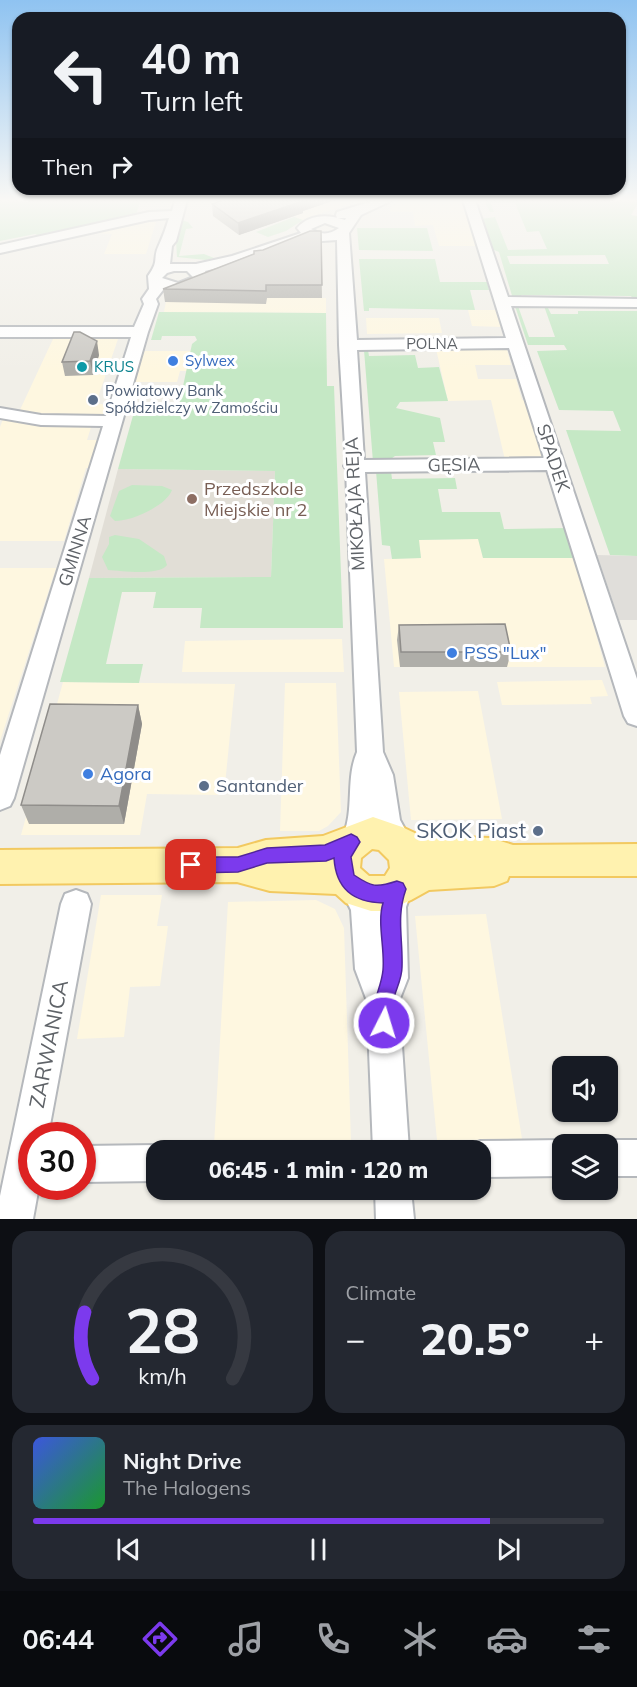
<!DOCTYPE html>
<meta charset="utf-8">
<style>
:root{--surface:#171b24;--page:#242831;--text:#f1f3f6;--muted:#9ea1a6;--line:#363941;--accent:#7c3aed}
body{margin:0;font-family:Mulish,sans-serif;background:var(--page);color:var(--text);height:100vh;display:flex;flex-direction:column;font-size:22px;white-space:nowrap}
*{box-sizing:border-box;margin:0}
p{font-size:20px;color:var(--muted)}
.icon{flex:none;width:33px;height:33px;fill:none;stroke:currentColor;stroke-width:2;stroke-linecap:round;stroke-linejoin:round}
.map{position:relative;height:1219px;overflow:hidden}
.drawer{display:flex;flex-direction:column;gap:12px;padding:12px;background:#0d0f14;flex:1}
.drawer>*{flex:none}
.top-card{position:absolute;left:12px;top:12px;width:614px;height:183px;border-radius:18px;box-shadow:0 2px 4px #0004;background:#171b24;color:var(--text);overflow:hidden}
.buttons{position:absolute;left:552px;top:1056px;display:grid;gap:12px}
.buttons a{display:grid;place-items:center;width:66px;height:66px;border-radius:12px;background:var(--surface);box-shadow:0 2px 4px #0004;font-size:30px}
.speed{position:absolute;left:18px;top:1122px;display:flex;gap:12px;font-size:30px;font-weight:700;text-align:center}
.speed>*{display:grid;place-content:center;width:78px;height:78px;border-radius:50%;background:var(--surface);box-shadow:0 2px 4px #0004;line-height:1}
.speed .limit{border:9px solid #d22;background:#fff;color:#111}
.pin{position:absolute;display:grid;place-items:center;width:51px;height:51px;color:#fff;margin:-26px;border-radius:12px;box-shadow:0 3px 9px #0006}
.me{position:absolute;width:66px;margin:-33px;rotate:5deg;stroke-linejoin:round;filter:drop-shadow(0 0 4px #0008)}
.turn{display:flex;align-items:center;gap:21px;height:126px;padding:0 30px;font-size:27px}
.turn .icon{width:78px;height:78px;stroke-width:2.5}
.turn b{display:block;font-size:42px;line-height:51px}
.then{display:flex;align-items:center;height:57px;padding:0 30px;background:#0003;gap:12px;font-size:22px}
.big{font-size:45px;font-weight:800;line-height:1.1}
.drawer .widget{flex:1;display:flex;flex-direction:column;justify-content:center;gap:9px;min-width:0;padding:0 21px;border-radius:18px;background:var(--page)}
.drawer .dial{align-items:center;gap:0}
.dial svg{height:156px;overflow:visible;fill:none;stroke:var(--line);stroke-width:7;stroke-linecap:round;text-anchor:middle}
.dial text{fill:var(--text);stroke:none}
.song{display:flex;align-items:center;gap:18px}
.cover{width:72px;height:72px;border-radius:9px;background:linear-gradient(135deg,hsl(230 70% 55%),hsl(130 70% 35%))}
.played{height:6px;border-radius:3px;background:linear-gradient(90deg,var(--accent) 80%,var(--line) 80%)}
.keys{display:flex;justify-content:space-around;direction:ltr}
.heat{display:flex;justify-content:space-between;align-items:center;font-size:33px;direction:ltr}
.drawer .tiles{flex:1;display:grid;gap:12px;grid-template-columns:1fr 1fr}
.widget:last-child{grid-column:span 2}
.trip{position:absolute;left:146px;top:1140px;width:345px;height:60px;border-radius:18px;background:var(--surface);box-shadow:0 2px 4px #0004;font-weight:800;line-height:60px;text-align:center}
.tab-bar{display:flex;height:96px;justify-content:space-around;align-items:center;background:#090b0e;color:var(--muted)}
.tab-bar .icon{width:42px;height:42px}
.tab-bar .current{color:var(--accent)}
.tab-bar b{font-size:27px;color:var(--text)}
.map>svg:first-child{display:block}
.commercial{fill:#fef7e0}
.industrial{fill:#e0deda}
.education{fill:#e1ded6}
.green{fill:#c5e8c5;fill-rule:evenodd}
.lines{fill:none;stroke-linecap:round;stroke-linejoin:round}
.minor-casing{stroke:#b5b8bc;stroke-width:4}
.major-casing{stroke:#f2c960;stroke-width:4}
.minor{fill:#fff;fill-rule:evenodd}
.major{fill:#fff2af;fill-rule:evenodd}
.wall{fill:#afaea9}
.shaded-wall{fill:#8f8d8a}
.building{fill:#cccac5;stroke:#8f8d8a;stroke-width:1.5}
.route{fill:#7c3aed;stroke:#51269a;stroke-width:1.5}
.shop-dot{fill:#3f7fe0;stroke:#fff;stroke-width:2}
.culture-dot{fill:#0f9aa8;stroke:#fff;stroke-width:2}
.service-dot{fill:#5c6f8a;stroke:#fff;stroke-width:2}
.education-dot{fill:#8d6e63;stroke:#fff;stroke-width:2}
.labels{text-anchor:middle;stroke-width:6;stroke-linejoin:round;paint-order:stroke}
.far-street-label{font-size:15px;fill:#5f6368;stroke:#fff}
.far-shop-label{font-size:15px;fill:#366cbe;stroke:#fff;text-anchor:start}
.far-culture-label{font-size:15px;fill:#0d838f;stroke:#fff;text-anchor:start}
.far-service-label{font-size:15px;fill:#4e5e75;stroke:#fff;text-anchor:start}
.street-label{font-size:18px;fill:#5f6368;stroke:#fff}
.education-label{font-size:18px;fill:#785e54;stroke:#fff;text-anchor:start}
.shop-label{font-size:18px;fill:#366cbe;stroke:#fff;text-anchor:start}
.service-label{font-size:18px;fill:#4e5e75;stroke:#fff;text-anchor:start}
.near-service-label{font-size:21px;fill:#4e5e75;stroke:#fff;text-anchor:end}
.near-street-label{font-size:21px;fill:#5f6368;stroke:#fff}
</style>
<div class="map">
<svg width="637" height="1219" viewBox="0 0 637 1219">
<rect width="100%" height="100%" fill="#f1efe8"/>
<path class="commercial" d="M 263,200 L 344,200 L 352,203 L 302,220 Z
M 407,200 L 465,200 L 477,246 L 439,246 L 433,225 L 415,226 L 413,212 L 390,212 L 390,207 Z
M 144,222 L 156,222 L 146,254 L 104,254 L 112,234 L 95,233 L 97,229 Z
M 321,244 L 322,298 L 326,298 L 326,313 L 164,312 L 166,301 Z
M 468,310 L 497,310 L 502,327 L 472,326 Z
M 366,318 L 439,318 L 442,333 L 367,334 Z
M 53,339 L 118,339 L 96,403 L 106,405 L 103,417 L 41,417 L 19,412 Z
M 503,348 L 507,350 L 511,365 L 475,365 L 478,379 L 516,379 L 522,400 L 526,400 L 544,456 L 540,459 L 505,460 L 491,400 L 448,401 L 436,349 Z
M 142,351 L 191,351 L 189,367 L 187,371 L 180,371 L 177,382 L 133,382 Z
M 3,419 L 32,424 L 92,424 L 87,440 L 100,440 L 90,468 L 86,468 L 64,541 L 0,541 L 0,427 Z
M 479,539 L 483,558 L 575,558 L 605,667 L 394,667 L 384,559 L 421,558 L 418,540 Z
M 0,568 L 56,568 L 0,741 Z
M 342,639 L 344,672 L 182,672 L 185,641 Z
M 602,680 L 608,696 L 590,697 L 592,704 L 502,705 L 497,682 Z
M 63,682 L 235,684 L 224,795 L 147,794 L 140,835 L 21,835 Z
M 285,683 L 336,683 L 341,812 L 328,826 L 319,831 L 280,831 Z
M 478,691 L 502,819 L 411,820 L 399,692 Z
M 101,895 L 162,895 L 157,926 L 168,926 L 160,986 L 130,987 L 124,1037 L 77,1039 Z
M 316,900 L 335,909 L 344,928 L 351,1142 L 214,1145 L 228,902 Z
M 486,914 L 522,1139 L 437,1140 L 415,916 Z"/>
<path class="industrial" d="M 597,555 L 637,556 L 637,620 L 619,620 Z"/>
<path class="education" d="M 118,469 L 275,471 L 271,577 L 89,578 Z"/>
<path class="green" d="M 0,200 L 141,200 L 136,214 L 145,214 L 41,237 L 35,234 L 0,241 Z
M 484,200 L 637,200 L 637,205 L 631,215 L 637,216 L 637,300 L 634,300 L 631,296 L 521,295 L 522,299 L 513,299 L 499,252 L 492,249 L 481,219 L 495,217 L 508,250 L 547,249 L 539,231 L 527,232 L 515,203 L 491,203 L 494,212 L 490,212 ZM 605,255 L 609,264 L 510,264 L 507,256 Z
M 294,217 L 303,220 L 286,231 L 268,237 L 256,232 Z
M 181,220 L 188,222 L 193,228 L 186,229 L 179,256 L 204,254 L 214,258 L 206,260 L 177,257 L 176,240 Z
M 357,228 L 427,228 L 433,251 L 359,250 Z
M 359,259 L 435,259 L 440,282 L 487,282 L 489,290 L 470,290 L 475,310 L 369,308 L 369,311 L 364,311 Z
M 515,306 L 518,306 L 529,337 L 555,337 L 544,306 L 547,306 L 551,314 L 578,314 L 578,311 L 637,311 L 637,556 L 610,555 L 566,430 L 621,431 L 613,411 L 559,410 L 537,351 L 567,350 L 564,345 L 528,345 Z
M 159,312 L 326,313 L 327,386 L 334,386 L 343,628 L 200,628 L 202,608 L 153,608 L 156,592 L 122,592 L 106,664 L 143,664 L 139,683 L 60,682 L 89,578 L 271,577 L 275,471 L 118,469 L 136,405 L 179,405 L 192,344 L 197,340 L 195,336 L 162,336 L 161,340 L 151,340 Z
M 364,350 L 368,350 L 369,356 L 415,355 L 418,368 L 439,367 L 448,401 L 400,402 L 396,408 L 440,418 L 445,442 L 433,442 L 436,455 L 395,456 L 385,463 L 373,462 Z
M 376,471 L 391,471 L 392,479 L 455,478 L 457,489 L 438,489 L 442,512 L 500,512 L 504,529 L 567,528 L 575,558 L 483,558 L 478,539 L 419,540 L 421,558 L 392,559 L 390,546 L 382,545 Z
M 132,485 L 162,486 L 172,490 C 166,506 132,521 115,521 L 110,516 L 119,491 Z
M 115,535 L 139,539 L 164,556 L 167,565 C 159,576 122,571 108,570 L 102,557 L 109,544 L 109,537 Z"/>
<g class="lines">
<defs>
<path id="minor" d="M 175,200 L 187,200 L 176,241 L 172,246 L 170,264 L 196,264 L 232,256 L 301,233 L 297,228 C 309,214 328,214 345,220 L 346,218 L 337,218 L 336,215 L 337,212 L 376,200 L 393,200 L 361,215 L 349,233 L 357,340 L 506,338 L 463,200 L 475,200 L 508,297 L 637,299 L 637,307 L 511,306 L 637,679 L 637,726 L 628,723 L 624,716 L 547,470 L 365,472 L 383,752 L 393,775 L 400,820 L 412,842 L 408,851 L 398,855 L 388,851 L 375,826 L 366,847 L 356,850 L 346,847 L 342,838 C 355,811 345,780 357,752 L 346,469 L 344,466 L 346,463 L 339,345 L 337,240 L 322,241 L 309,238 L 241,262 L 205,271 L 207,278 C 196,291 179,293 163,290 L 156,299 L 158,304 L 148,332 L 14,798 L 10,806 L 0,810 L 0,755 L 103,426 L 41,425 L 0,418 L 0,408 L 41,415 L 106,416 L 131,337 L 0,337 L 0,327 L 134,327 L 144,304 L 142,299 L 149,289 L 148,276 C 160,260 152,259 159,245 C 163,236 166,228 169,218 L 149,220 L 0,253 L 0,245 L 149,212 L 172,211 ZM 325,223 L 339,228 C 330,235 320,235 311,229 ZM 174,271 L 187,271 L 193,277 L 178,283 L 162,278 L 167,273 ZM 509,348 L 544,458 L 364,460 L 357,350 Z
M 354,872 L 364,876 L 378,902 L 387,879 L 397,875 L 407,879 L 412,889 L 406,907 L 408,978 L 399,1001 L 409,1150 L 373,1150 L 367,1001 L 355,969 L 351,910 L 339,886 L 344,876 Z
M 76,890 L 87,894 L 91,904 L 48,1136 L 32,1136 L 32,1186 L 39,1186 L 33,1219 L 0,1219 L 0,1196 L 61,904 L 65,894 Z
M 562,1140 L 573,1144 L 562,1144 L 562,1176 L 480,1177 L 480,1150 L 466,1150 L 467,1146 L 480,1141 Z
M 608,1140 L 637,1140 L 637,1176 L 608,1176 L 608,1144 L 597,1144 Z
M 156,1145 L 169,1150 L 156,1150 L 156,1181 L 82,1182 L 82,1146 Z
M 375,1190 L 411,1190 L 414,1219 L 376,1219 Z"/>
<path id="major" d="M 373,817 L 402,827 L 421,836 L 491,838 L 513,845 L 637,844 L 637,876 L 509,876 L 507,881 L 494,886 L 429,890 L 411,900 L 387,911 L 371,911 L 346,903 L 336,894 L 270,891 L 237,882 L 0,884 L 0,850 L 238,848 L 266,840 L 323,836 ZM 372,849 L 379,850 L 389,860 L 390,868 L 385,876 L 369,876 L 360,868 L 361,858 Z"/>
</defs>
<use href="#minor" class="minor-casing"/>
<use href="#major" class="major-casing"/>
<use href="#minor" class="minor"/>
<use href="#major" class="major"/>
</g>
<path class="wall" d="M 223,200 L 335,200 L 303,211 L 303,213 L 239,235 L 213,216 L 212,204 Z
M 321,231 L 322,298 L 267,298 L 266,304 L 165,302 L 163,289 L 263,250 Z
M 99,355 L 93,375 L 65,376 L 62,362 Z
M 399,625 L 511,652 L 507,667 L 400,667 L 397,640 Z
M 138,705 L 142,724 L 124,824 L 29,824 L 21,805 Z"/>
<path class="shaded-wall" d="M 301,200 L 335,200 L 303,211 L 303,213 L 239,235 L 238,223 Z
M 97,341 L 99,355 L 93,375 L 90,361 Z
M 138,705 L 142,724 L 124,824 L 119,806 Z"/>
<path class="building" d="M 223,200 L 301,200 L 303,201 L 238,223 L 212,204 Z
M 310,231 L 321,231 L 322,285 L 266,285 L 266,291 L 163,289 L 254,254 L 254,251 L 263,250 Z
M 74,332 L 80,332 L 97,341 L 90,361 L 62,362 Z
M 505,624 L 511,652 L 401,652 L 399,625 Z
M 50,704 L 138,705 L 119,806 L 21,805 Z"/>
<linearGradient id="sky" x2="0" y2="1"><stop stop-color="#8fc3f1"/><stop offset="0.54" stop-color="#f9f8f5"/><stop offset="1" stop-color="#f9f8f5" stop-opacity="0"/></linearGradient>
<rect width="637" height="371" fill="url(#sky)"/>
<path class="route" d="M 351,834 L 357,837 L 360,842 L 351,857 L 354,875 C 372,887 376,888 397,881 L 403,883 L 406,889 C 396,917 403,938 402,967 C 402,980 395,990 393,1002 C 391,1012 395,1020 391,1030 L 384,1033 L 377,1030 C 367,1006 381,992 383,970 C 385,948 377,923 383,903 C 353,902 336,889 334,858 L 326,861 L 267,863 L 238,872 L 191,873 L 185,870 L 183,865 L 185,859 L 191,857 L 238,857 L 267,848 L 325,845 Z"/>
<g class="shop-dot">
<circle cx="173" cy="361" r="6"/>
<circle cx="452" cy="653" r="6"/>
<circle cx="88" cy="774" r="6"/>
</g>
<circle class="culture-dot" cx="82" cy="367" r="6"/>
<g class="service-dot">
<circle cx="93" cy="400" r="6"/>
<circle cx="204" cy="786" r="6"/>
<circle cx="538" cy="831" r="6"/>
</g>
<circle class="education-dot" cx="192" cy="499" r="6"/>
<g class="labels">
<g class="far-street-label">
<text x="432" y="349">POLNA</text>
</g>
<g class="far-shop-label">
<text x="185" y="366">Sylwex</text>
</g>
<g class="far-culture-label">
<text x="94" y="372">KRUS</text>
</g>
<g class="far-service-label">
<text x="105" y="396">Powiatowy Bank<tspan x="105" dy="17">Spółdzielczy w Zamościu</tspan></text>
</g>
<g class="street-label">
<text transform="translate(553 458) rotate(72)" y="6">SPADEK</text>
<text transform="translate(454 465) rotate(-1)" y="6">GĘSIA</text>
<text transform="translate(355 504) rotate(-93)" y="6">MIKOŁAJA REJA</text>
<text transform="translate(75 551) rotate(-73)" y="6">GMINNA</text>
</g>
<g class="education-label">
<text x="204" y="495">Przedszkole<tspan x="204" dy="21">Miejskie nr 2</tspan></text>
</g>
<g class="shop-label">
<text x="464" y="659">PSS "Lux"</text>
<text x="100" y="780">Agora</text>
</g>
<g class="service-label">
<text x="216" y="792">Santander</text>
</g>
<g class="near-service-label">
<text x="526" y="838">SKOK Piast</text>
</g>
<g class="near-street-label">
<text transform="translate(49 1044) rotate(-79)" y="7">ZARWANICA</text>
</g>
</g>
</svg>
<div class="buttons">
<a><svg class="icon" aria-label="sound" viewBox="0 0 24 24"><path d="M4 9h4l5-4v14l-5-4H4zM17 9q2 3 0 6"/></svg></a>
<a><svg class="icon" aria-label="layers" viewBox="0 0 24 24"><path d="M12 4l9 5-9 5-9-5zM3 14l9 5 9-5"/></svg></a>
</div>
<div class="speed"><div class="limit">30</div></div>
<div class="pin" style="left:191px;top:865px;background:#d93025"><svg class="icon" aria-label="arrive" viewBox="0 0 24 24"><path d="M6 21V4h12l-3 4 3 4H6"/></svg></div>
<svg class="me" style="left:384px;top:1023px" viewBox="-20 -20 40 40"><circle r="17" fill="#7c3aed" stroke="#fff" stroke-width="3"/><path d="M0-11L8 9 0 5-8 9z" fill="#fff"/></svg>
<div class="trip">06:45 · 1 min · 120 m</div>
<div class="top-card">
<div class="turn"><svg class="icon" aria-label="left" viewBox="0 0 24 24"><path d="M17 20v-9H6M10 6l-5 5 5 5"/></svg><div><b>40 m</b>Turn left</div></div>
<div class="then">Then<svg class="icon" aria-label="right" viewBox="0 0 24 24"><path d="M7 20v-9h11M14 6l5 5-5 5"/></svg></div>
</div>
</div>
<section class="drawer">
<div class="tiles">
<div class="widget dial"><svg viewBox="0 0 100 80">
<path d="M14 69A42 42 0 1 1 86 69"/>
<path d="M14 69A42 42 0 0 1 10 35" stroke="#7c3aed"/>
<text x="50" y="56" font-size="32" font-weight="700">28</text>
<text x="50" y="72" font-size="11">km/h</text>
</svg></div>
<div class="widget"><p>Climate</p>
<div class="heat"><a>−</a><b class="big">20.5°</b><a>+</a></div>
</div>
<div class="widget">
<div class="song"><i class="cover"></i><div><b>Night Drive</b><p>The Halogens</p></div></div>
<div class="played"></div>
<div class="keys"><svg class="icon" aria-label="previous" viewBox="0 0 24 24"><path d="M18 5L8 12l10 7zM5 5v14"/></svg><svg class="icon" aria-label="pause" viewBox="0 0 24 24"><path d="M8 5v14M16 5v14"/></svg><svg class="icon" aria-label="next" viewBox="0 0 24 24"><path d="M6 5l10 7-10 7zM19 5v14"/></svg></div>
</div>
</div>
</section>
<nav class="tab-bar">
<b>06:44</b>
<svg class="icon current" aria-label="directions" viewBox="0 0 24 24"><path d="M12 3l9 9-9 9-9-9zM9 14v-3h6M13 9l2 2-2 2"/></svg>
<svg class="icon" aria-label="music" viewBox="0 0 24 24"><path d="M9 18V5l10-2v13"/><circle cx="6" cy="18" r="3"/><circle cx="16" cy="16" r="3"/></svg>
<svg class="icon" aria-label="phone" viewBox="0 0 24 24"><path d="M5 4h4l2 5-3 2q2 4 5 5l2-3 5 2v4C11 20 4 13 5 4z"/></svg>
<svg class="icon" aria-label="climate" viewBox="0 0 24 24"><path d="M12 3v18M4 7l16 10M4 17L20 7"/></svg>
<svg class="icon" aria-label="car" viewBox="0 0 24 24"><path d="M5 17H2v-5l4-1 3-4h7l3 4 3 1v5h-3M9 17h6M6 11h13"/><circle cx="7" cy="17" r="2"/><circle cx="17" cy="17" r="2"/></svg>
<svg class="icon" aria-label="filters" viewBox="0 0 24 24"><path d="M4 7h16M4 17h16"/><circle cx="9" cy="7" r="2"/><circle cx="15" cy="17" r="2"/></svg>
</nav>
